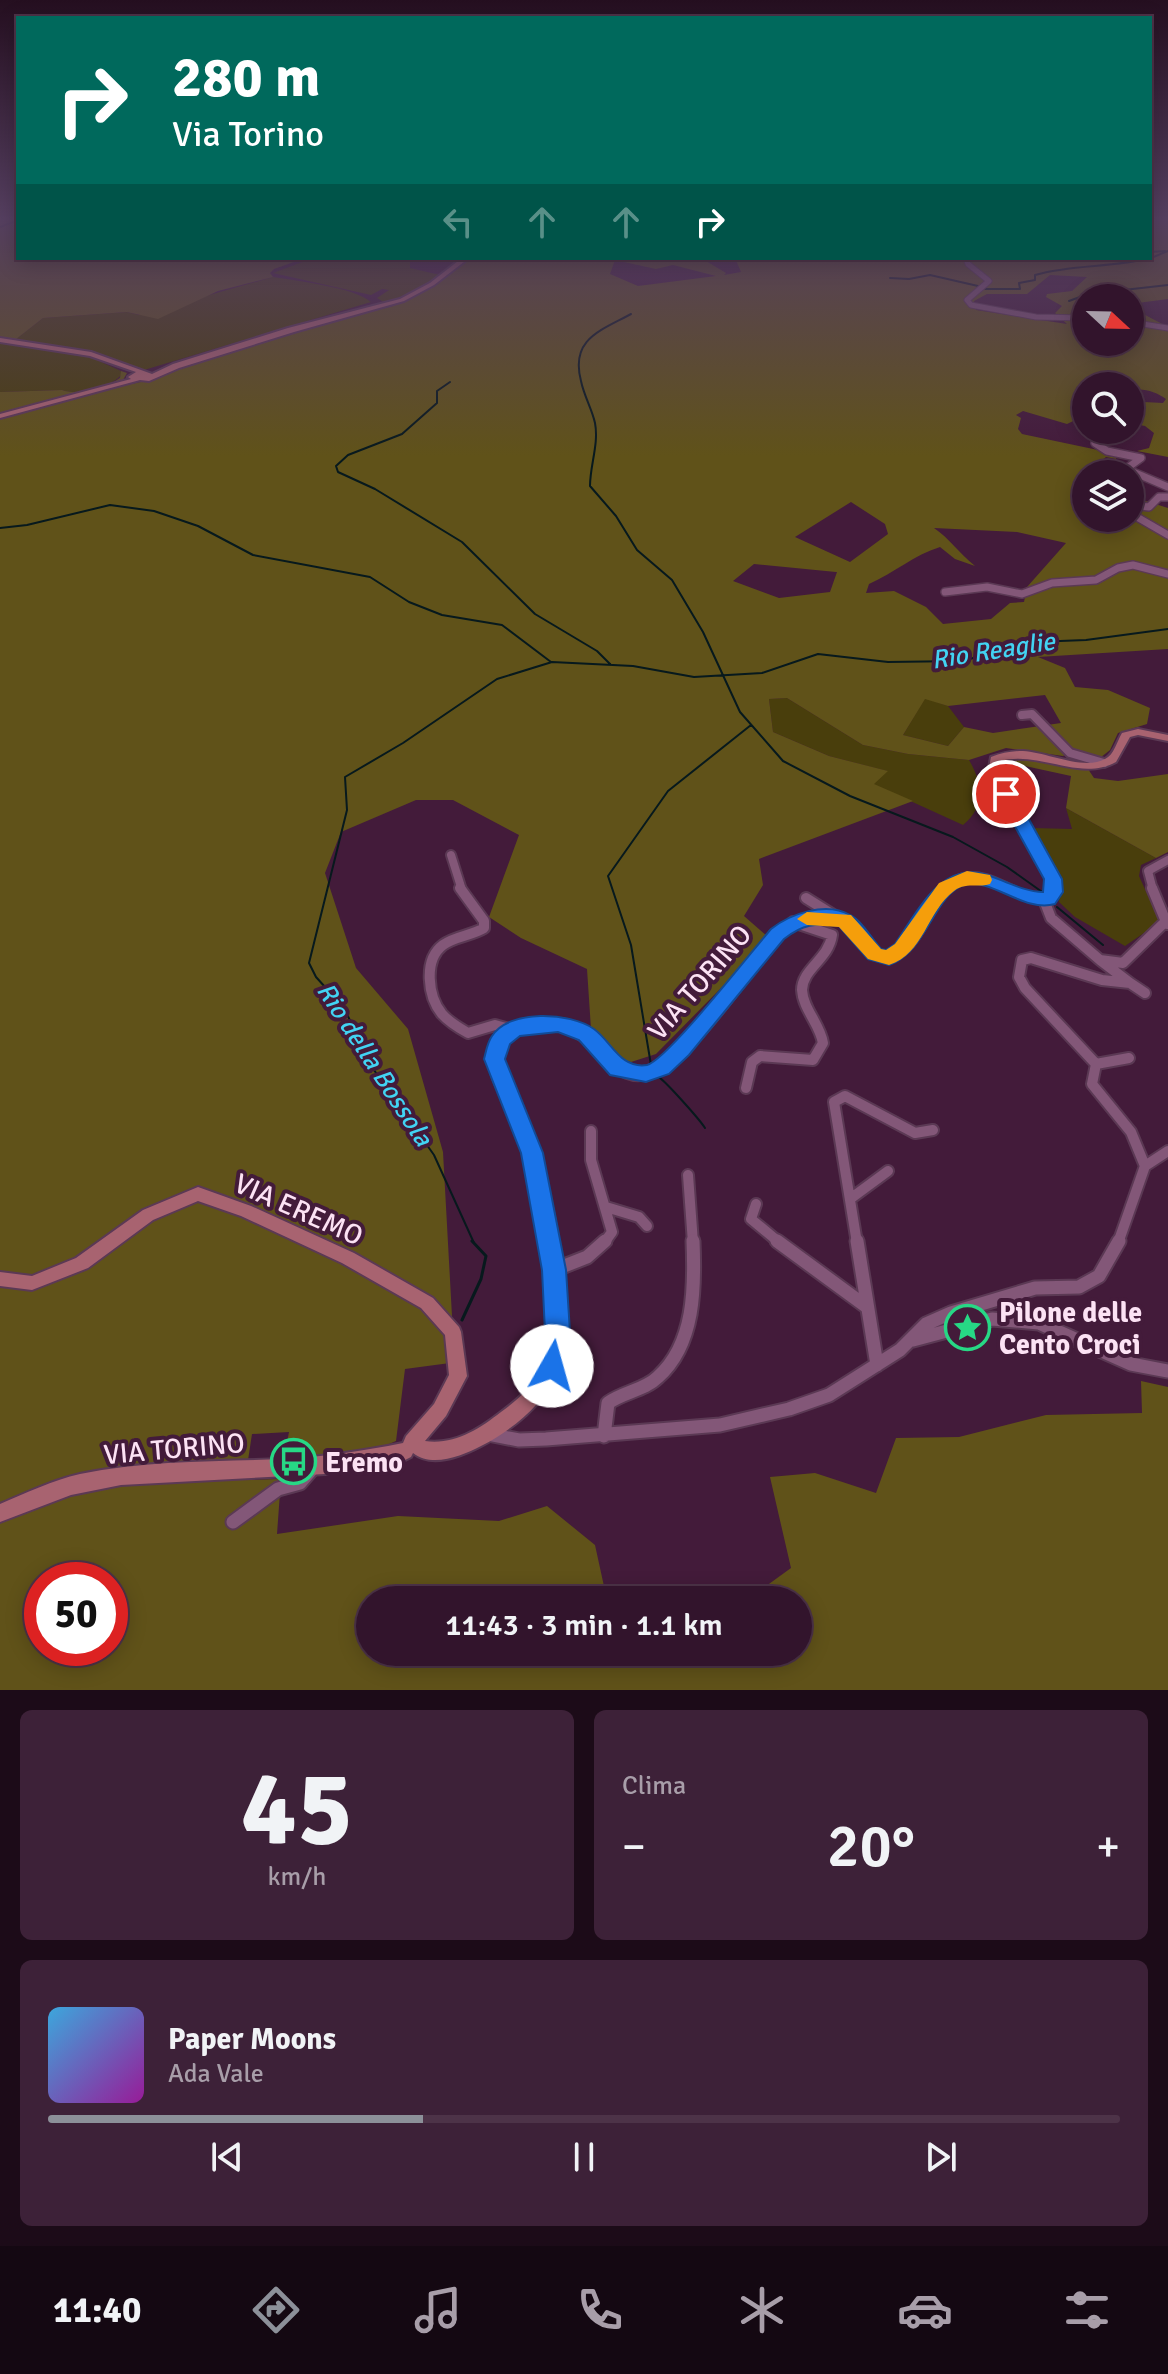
<!DOCTYPE html>
<html lang="it">
<meta charset="utf-8">
<style>
:root{--surface:#32142c;--page:#3d2138;--text:#f1f3f6;--muted:#a89ea9;--line:#4d3348;--accent:#8c9099}
body{margin:0;font-family:Signika,sans-serif;background:var(--page);color:var(--text);height:100vh;display:flex;flex-direction:column;font-size:30px;white-space:nowrap}
*{box-sizing:border-box;margin:0}
p{font-size:26px;color:var(--muted)}
.icon{flex:none;width:44px;height:44px;fill:none;stroke:currentColor;stroke-width:2;stroke-linecap:round;stroke-linejoin:round}
.map{position:relative;height:1690px;overflow:hidden}
.drawer{display:flex;flex-direction:column;gap:20px;padding:20px;background:#1c0b18;flex:1}
.drawer>*{flex:none}
.banner{position:absolute;left:16px;top:16px;width:1136px;height:244px;border-radius:0px;box-shadow:0 4px 20px #0003,0 0 0 2px var(--line);background:#00695c;color:#fff;overflow:hidden}
.needle{width:52px;rotate:112deg}
.tools{position:absolute;left:1072px;top:284px;display:grid;gap:16px}
.tools a{display:grid;place-items:center;width:72px;height:72px;border-radius:50%;background:var(--surface);box-shadow:0 4px 20px #0003,0 0 0 2px var(--line);font-size:40px}
.speed{position:absolute;left:24px;top:1562px;display:flex;gap:16px;font-size:40px;font-weight:700;text-align:center}
.speed>*{display:grid;place-content:center;width:104px;height:104px;border-radius:50%;background:var(--surface);box-shadow:0 4px 20px #0003,0 0 0 2px var(--line);line-height:1}
.speed .limit{border:12px solid #d22;background:#fff;color:#111}
.pin{position:absolute;display:grid;place-items:center;width:68px;height:68px;color:#fff;margin:-34px;border:4px solid #fff;border-radius:50%;box-shadow:0 2px 8px #0007}
.me{position:absolute;width:88px;margin:-44px;rotate:7deg;stroke-linejoin:round;filter:drop-shadow(0 0 6px #0008)}
.turn{display:flex;align-items:center;gap:28px;height:168px;padding:0 24px;font-size:36px}
.turn .icon{width:104px;height:104px;stroke-width:2.5}
.turn b{display:block;font-size:56px;line-height:68px}
.lanes{display:flex;align-items:center;height:76px;padding:0 24px;background:#0003;justify-content:center;gap:40px;direction:ltr}
.lanes .off{opacity:.35}
.big{font-size:60px;font-weight:600;line-height:1.1}
.drawer .widget{flex:1;display:flex;flex-direction:column;justify-content:center;gap:12px;min-width:0;padding:0 28px;border-radius:12px;background:var(--page)}
.drawer .dial{align-items:center;gap:0}
.dial b{font-size:104px;line-height:1}
.song{display:flex;align-items:center;gap:24px}
.cover{width:96px;height:96px;border-radius:12px;background:linear-gradient(135deg,hsl(200 70% 55%),hsl(300 70% 35%))}
.played{height:8px;border-radius:4px;background:linear-gradient(90deg,var(--accent) 35%,var(--line) 35%)}
.keys{display:flex;justify-content:space-around;direction:ltr}
.heat{display:flex;justify-content:space-between;align-items:center;font-size:44px;direction:ltr}
.drawer .tiles{flex:1;display:grid;gap:20px;grid-template-columns:1fr 1fr}
.widget:last-child{grid-column:span 2}
.trip{position:absolute;left:356px;top:1586px;width:456px;height:80px;border-radius:40px;background:var(--surface);box-shadow:0 4px 20px #0003,0 0 0 2px var(--line);font-weight:600;line-height:80px;text-align:center}
.tab-bar{display:flex;height:128px;justify-content:space-around;align-items:center;background:#140812;color:var(--muted)}
.tab-bar .icon{width:56px;height:56px}
.tab-bar .on{color:var(--accent)}
.tab-bar b{font-size:36px;color:var(--text)}
.map>svg:first-child{display:block}
.green{fill:#493e0c}
.forest{fill:#605219;fill-rule:evenodd}
.lines{fill:none;stroke-linecap:round;stroke-linejoin:round}
.stream-far1{stroke:#07191d;stroke-width:2}
.stream{stroke:#07191d;stroke-width:3}
.street-far4-casing{stroke:#5b3954;stroke-width:7}
.street-far3-casing{stroke:#5b3954;stroke-width:10}
.street-far2-casing{stroke:#5b3954;stroke-width:12}
.street-far1-casing{stroke:#5b3954;stroke-width:14}
.street-casing{stroke:#5b3954;stroke-width:17}
.secondary-casing{stroke:#5b3954;stroke-width:4}
.street-far4{stroke:#835778;stroke-width:5}
.street-far3{stroke:#835778;stroke-width:7}
.street-far2{stroke:#835778;stroke-width:8}
.street-far1{stroke:#835778;stroke-width:10}
.street{stroke:#835778;stroke-width:13}
.secondary{fill:#a86370;fill-rule:evenodd}
.route{fill:#1a73e8;stroke:#114b97;stroke-width:2}
.slow{fill:#f59e0b}
.labels{text-anchor:middle;stroke-width:8;stroke-linejoin:round;paint-order:stroke}
.water-label{font-size:26px;font-style:italic;fill:#42d3f3;stroke:#431b3a}
.near-street-label{font-size:28px;fill:#fce2f4;stroke:#431b3a}
.near-poi-label{font-size:28px;font-weight:bold;fill:#fce2f4;stroke:#431b3a;text-anchor:start}
</style>
<div class="map">
<svg width="1168" height="1690" viewBox="0 0 1168 1690">
<rect width="100%" height="100%" fill="#431b3a"/>
<path class="green" d="M 313,258 L 410,258 L 410,268 L 440,275 L 420,289 L 385,303 L 377,298 L 389,290 L 382,289 L 371,295 L 273,273 Z
M 273,277 C 297,281 353,287 371,302 L 144,370 L 132,368 L 105,355 L 15,340 L 43,318 L 127,312 L 139,315 Z
M 0,342 L 88,356 L 121,371 L 122,374 C 111,388 78,396 62,390 L 0,392 Z
M 787,698 L 863,745 L 908,754 L 969,760 C 983,784 986,806 963,825 L 873,784 L 887,771 L 829,756 L 773,732 L 769,699 Z
M 925,698 L 948,706 L 964,727 L 948,746 L 903,735 Z
M 1066,808 L 1156,858 L 1141,865 L 1139,876 L 1160,922 L 1125,946 L 1075,917 L 1059,902 L 1060,884 L 1031,828 L 1072,829 Z"/>
<path class="forest" d="M 0,220 L 18,220 L 18,258 L 305,258 L 274,269 L 270,273 L 273,277 L 218,291 L 158,319 L 127,312 L 43,318 L 15,340 L 0,338 Z
M 1150,220 L 1168,220 L 1168,299 L 1130,304 L 1130,298 L 1086,298 L 1086,342 L 1130,342 L 1130,307 L 1168,327 L 1168,457 L 1137,451 L 1149,448 L 1154,433 L 1145,426 L 1130,423 L 1130,395 L 1144,402 L 1163,403 L 1166,399 C 1156,392 1142,387 1130,391 L 1130,386 L 1086,386 L 1086,415 L 1067,424 L 1023,411 L 1016,415 L 1021,418 L 1018,429 L 1022,434 L 1117,454 L 1116,459 L 1106,457 L 1101,461 L 1114,468 L 1123,468 L 1121,474 L 1086,474 L 1086,518 L 1130,518 L 1130,496 L 1168,508 L 1168,649 L 1038,657 L 1065,668 L 1075,687 L 1108,690 L 1150,708 L 1147,724 L 1118,733 L 1110,750 L 1100,758 L 1074,751 L 1063,756 L 1006,748 L 969,760 L 908,754 L 863,745 L 787,698 L 769,699 L 773,732 L 829,756 L 888,771 L 874,784 L 913,801 L 759,859 L 763,885 L 744,916 L 767,936 L 728,981 L 656,1054 L 631,1062 L 612,1056 L 591,1029 L 587,969 L 521,938 L 489,917 L 519,835 L 453,800 L 416,800 L 341,832 L 325,873 L 356,968 L 408,1029 L 443,1152 L 452,1316 L 450,1363 L 405,1369 L 396,1441 L 359,1457 L 284,1459 L 289,1432 L 252,1434 L 245,1480 L 281,1479 L 277,1534 L 398,1516 L 499,1521 L 547,1506 L 595,1545 L 607,1600 L 370,1600 L 370,1652 L 798,1652 L 798,1600 L 747,1600 L 791,1568 L 770,1477 L 815,1473 L 876,1493 L 896,1438 L 959,1437 L 1046,1415 L 1142,1413 L 1141,1381 L 1168,1387 L 1168,1690 L 0,1690 L 0,392 L 62,390 C 79,396 106,388 120,378 L 121,371 L 127,373 L 123,380 L 79,396 L 149,380 L 159,373 L 289,332 L 393,306 L 420,294 L 472,258 L 701,258 L 726,273 L 724,275 L 741,272 L 735,258 L 1150,258 ZM 615,260 L 656,269 L 673,265 L 716,276 L 638,286 L 610,274 ZM 1050,275 L 1087,277 L 1072,291 L 1047,294 L 1046,297 L 1062,306 L 1055,313 L 1067,324 L 976,310 L 974,301 L 987,294 L 1027,294 ZM 851,502 L 885,524 L 888,534 L 850,562 L 795,537 ZM 934,528 L 1017,532 L 1066,543 L 1027,587 L 1024,602 L 1010,603 L 991,619 L 943,624 L 926,607 L 894,591 L 866,593 L 869,584 C 894,573 914,555 940,547 L 955,559 L 975,566 C 958,552 950,539 934,528 ZM 754,564 L 836,572 L 837,572 L 830,592 L 779,598 L 733,581 ZM 1045,695 L 1061,723 L 993,733 L 964,727 L 948,746 L 903,735 L 925,699 L 948,706 ZM 42,1580 L 110,1580 L 110,1648 L 42,1648 Z
M 1016,757 L 1047,760 L 1088,769 L 1094,778 L 1118,781 L 1168,774 L 1168,852 L 1156,858 L 1066,808 L 1071,776 L 1025,766 L 1001,767 L 1004,761 Z"/>
<g class="lines">
<path class="stream-far1" d="M 0,227 L 18,220
M 1150,252 L 1165,251
M 1151,258 L 1168,251
M 890,278 L 909,279 L 930,275 L 978,286
M 985,289 L 1020,289 L 1019,283 L 1035,280 L 1035,275 C 1073,264 1112,268 1150,258
M 1069,301 L 1088,294 L 1168,285
M 631,314 C 600,331 570,339 581,381 C 584,396 592,409 595,423 C 599,444 590,465 590,486 L 616,516 L 637,550 L 672,580 L 703,632 L 740,712 L 783,761 L 850,796 L 953,837 L 1007,867 L 1045,894
M 450,382 L 437,391 L 437,403 L 402,434 L 348,455 L 336,466 L 338,472 L 375,489 L 462,542 L 535,614 L 597,651 L 610,664
M 0,528 L 27,525 L 110,505 L 154,511 L 198,526 L 253,555 L 370,577 L 409,602 L 442,615 L 502,625 L 551,662
M 1057,907 L 1103,945
M 651,1065 L 631,945 L 608,876 L 668,791 L 751,725
M 657,1076 C 663,1078 700,1120 705,1128
M 474,1243 L 434,1155 L 374,1070 L 344,1008 L 316,977 L 309,963 L 347,810 L 345,777 L 403,743 L 497,679 L 552,662 L 633,666 L 694,677 L 762,673 L 818,654 L 888,662 L 962,661 L 1034,642 L 1086,640 L 1168,629"/>
<path class="stream" d="M 462,1320 L 481,1279 L 486,1256 L 472,1241"/>
<defs>
<path id="street-far4" d="M 966,258 L 968,264 L 989,281 L 967,300 L 971,305 L 1036,317 L 1086,318
M 1130,322 L 1168,328"/>
<path id="street-far3" d="M 1095,443 L 1107,451 L 1141,458 L 1126,469 L 1168,487
M 1130,505 L 1149,507 L 1159,497 L 1168,497
M 1130,513 L 1168,535
M 945,592 L 987,587 L 1022,594 L 1052,583 L 1096,580 L 1118,568 L 1133,565 L 1168,574"/>
<path id="street-far2" d="M 1022,715 L 1032,714 L 1070,753 L 1104,763
M 451,855 L 462,890
M 1153,890 L 1148,871 L 1168,860"/>
<path id="street-far1" d="M 460,888 L 484,921 L 484,928 C 471,936 455,936 443,945 C 423,960 428,997 442,1014 C 449,1022 459,1028 468,1033 L 495,1025 L 513,1030
M 1152,888 L 1167,924
M 806,898 L 838,918
M 1044,900 L 1051,918 L 1100,960 L 1123,963 L 1166,921
M 1130,983 L 1145,993
M 1129,1058 L 1096,1064 L 1092,1084 L 1131,1132 L 1145,1166
M 1096,1064 L 1025,988 L 1019,977 L 1022,960 L 1031,958 L 1102,980 L 1130,983 L 1100,960
M 746,1088 L 752,1062 L 760,1056 L 813,1060 L 823,1043 C 820,1024 803,1009 802,990 C 802,969 829,959 832,935 L 793,922
M 591,1131 L 591,1160 L 612,1232 L 604,1243
M 688,1175 L 693,1243
M 850,1199 L 888,1171
M 756,1204 L 751,1219 L 780,1243
M 606,1207 L 639,1217 L 647,1226
M 857,1243 L 834,1102 L 845,1096 L 915,1133 L 933,1130
M 1118,1243 L 1145,1166 L 1168,1151"/>
<path id="street" d="M 777,1241 L 867,1307
M 857,1241 L 877,1365
M 554,1270 L 587,1257 L 605,1241
M 913,1340 L 992,1319 L 1039,1323 L 1131,1364 L 1168,1371
M 488,1434 L 519,1440 L 546,1439 L 720,1425 L 789,1409 L 829,1395 L 900,1350 L 926,1324 L 951,1313 L 1035,1288 L 1079,1287 L 1099,1276 L 1119,1241
M 604,1436 L 608,1403 C 623,1392 645,1390 658,1377 C 695,1344 695,1287 693,1241
M 233,1522 L 278,1489 L 300,1483 L 313,1468"/>
<path id="secondary" d="M 462,258 L 469,258 L 434,285 L 404,301 L 294,332 L 179,368 L 149,381 L 140,380 L 0,418 L 0,414 L 131,379 L 128,377 L 136,372 L 90,356 L 0,342 L 0,338 L 91,352 L 152,374 L 173,364 L 288,328 L 400,299 L 430,283 Z
M 1138,729 L 1168,735 L 1168,741 L 1138,735 L 1130,737 L 1116,762 C 1079,782 1040,750 1000,761 L 1000,773 L 1059,879 L 1060,892 L 1052,902 C 1021,909 997,878 969,882 C 929,888 924,969 881,960 C 876,959 873,959 869,956 C 858,948 849,934 840,923 C 820,919 798,923 783,936 C 773,945 765,959 756,970 C 733,999 694,1054 662,1073 C 615,1100 601,1044 565,1032 C 553,1028 541,1030 529,1032 C 519,1033 508,1036 505,1047 C 496,1073 522,1103 530,1126 C 550,1181 580,1317 558,1371 C 545,1404 512,1430 481,1446 C 462,1456 432,1468 413,1453 L 411,1457 L 405,1460 L 365,1468 L 325,1474 L 121,1485 L 71,1495 L 0,1522 L 0,1504 C 26,1493 53,1480 80,1474 C 147,1460 215,1462 282,1459 C 323,1457 363,1451 403,1443 L 406,1436 L 434,1404 L 449,1375 L 445,1335 L 421,1308 L 342,1263 L 241,1216 L 198,1201 L 153,1220 L 88,1268 L 32,1290 L 0,1286 L 0,1272 L 32,1276 L 76,1258 L 143,1210 L 198,1187 L 251,1206 L 354,1253 L 433,1298 L 459,1327 L 461,1332 L 467,1376 L 446,1416 L 425,1441 C 454,1445 478,1430 501,1412 C 516,1401 534,1386 542,1368 C 563,1320 533,1175 515,1125 C 506,1101 482,1073 491,1046 C 496,1031 509,1025 524,1022 C 546,1018 568,1018 587,1031 C 605,1043 617,1069 640,1068 C 671,1067 751,958 772,931 C 792,917 824,903 848,917 C 859,923 874,954 888,952 C 913,948 924,883 963,874 C 992,867 1016,895 1045,895 L 1048,891 L 1047,879 L 988,773 L 991,757 C 1002,753 1011,751 1023,751 C 1046,752 1084,771 1105,759 C 1114,755 1117,741 1122,733 Z"/>
</defs>
<use href="#street-far4" class="street-far4-casing"/>
<use href="#street-far3" class="street-far3-casing"/>
<use href="#street-far2" class="street-far2-casing"/>
<use href="#street-far1" class="street-far1-casing"/>
<use href="#street" class="street-casing"/>
<use href="#secondary" class="secondary-casing"/>
<use href="#street-far4" class="street-far4"/>
<use href="#street-far3" class="street-far3"/>
<use href="#street-far2" class="street-far2"/>
<use href="#street-far1" class="street-far1"/>
<use href="#street" class="street"/>
<use href="#secondary" class="secondary"/>
</g>
<linearGradient id="sky" x2="0" y2="1"><stop stop-color="#250f20"/><stop offset="0.48" stop-color="#553f60"/><stop offset="1" stop-color="#553f60" stop-opacity="0"/></linearGradient>
<rect width="1168" height="456" fill="url(#sky)"/>
<path class="route" d="M 1006,788 L 1015,794 L 1062,879 L 1063,892 L 1055,904 C 1023,913 992,877 964,885 C 935,893 926,953 889,965 L 868,959 L 839,926 C 815,923 803,924 784,939 L 689,1055 L 669,1074 L 646,1082 L 610,1075 L 579,1040 L 558,1032 L 520,1036 L 510,1044 L 505,1059 L 543,1153 L 566,1270 L 570,1332 L 561,1375 L 552,1379 L 543,1375 L 539,1366 L 545,1332 L 542,1270 L 521,1153 L 484,1059 C 486,1052 487,1043 492,1036 C 509,1009 570,1012 594,1029 C 612,1042 620,1069 647,1065 C 666,1061 752,951 771,929 C 790,914 826,901 850,915 C 862,921 872,939 881,949 L 886,950 L 895,944 C 917,913 941,859 988,875 C 1005,881 1025,892 1043,892 L 1044,879 L 997,794 Z"/>
<path class="slow" d="M 967,871 L 990,875 L 992,880 L 990,884 C 977,888 966,882 954,891 C 927,911 924,954 889,965 L 868,959 L 839,927 L 807,925 L 797,919 L 807,912 L 851,915 L 881,949 L 886,950 L 895,944 L 939,883 Z"/>
<defs>
<symbol id="sight-ring" viewBox="-11 -11 22 22"><circle r="9.5" fill="#431b3a" stroke="#27d885" stroke-width="1.5"/><path d="M0-6L1.8-2.2L6-1.7L2.9 1.2L3.7 5.4L0 3.3L-3.7 5.4L-2.9 1.2L-6-1.7L-1.8-2.2Z" fill="#27d885"/></symbol>
<symbol id="bus-ring" viewBox="-11 -11 22 22"><circle r="9.5" fill="#431b3a" stroke="#27d885" stroke-width="1.5"/><path d="M-5-6H5V4H4V6H2V4H-2V6H-4V4H-5ZM-3.5-4V0h7V-4ZM-3.5 1.2v1.5H-2V1.2ZM2 1.2v1.5H3.5V1.2Z" fill="#27d885"/></symbol>
</defs>
<g fill-rule="evenodd">
<use href="#sight-ring" x="942" y="1302" width="51" height="51"/>
<use href="#bus-ring" x="268" y="1436" width="51" height="51"/>
</g>
<g class="labels">
<g class="water-label">
<text transform="translate(993 650) rotate(-9)" y="9">Rio Reaglie</text>
<text transform="translate(375 1064) rotate(57)" y="9">Rio della Bossola</text>
</g>
<g class="near-street-label">
<text transform="translate(699 982) rotate(-49)" y="10">VIA TORINO</text>
<text transform="translate(299 1209) rotate(24)" y="10">VIA EREMO</text>
<text transform="translate(174 1448) rotate(-5)" y="10">VIA TORINO</text>
</g>
<g class="near-poi-label">
<text x="999" y="1322">Pilone delle<tspan x="999" dy="32">Cento Croci</tspan></text>
<text x="325" y="1472">Eremo</text>
</g>
</g>
</svg>
<div class="tools">
<a><svg class="needle" viewBox="-14 -14 28 28"><path d="M0-13l5 13h-10z" fill="#e53935"/><path d="M0 13l5-13h-10z" fill="#a89ea9"/></svg></a>
<a><svg class="icon" aria-label="search" viewBox="0 0 24 24"><circle cx="10" cy="10" r="6"/><path d="M15 15l6 6"/></svg></a>
<a><svg class="icon" aria-label="layers" viewBox="0 0 24 24"><path d="M12 4l9 5-9 5-9-5zM3 14l9 5 9-5"/></svg></a>
</div>
<div class="speed"><div class="limit">50</div></div>
<div class="pin" style="left:1006px;top:794px;background:#d93025"><svg class="icon" aria-label="arrive" viewBox="0 0 24 24"><path d="M6 21V4h12l-3 4 3 4H6"/></svg></div>
<svg class="me" style="left:552px;top:1366px" viewBox="-20 -20 40 40"><circle r="19" fill="#fff"/><path d="M0-13L10 11 0 6-10 11z" fill="#1a73e8"/></svg>
<div class="trip">11:43 · 3 min · 1.1 km</div>
<div class="banner">
<div class="turn"><svg class="icon" aria-label="right" viewBox="0 0 24 24"><path d="M7 20v-9h11M14 6l5 5-5 5"/></svg><div><b>280 m</b>Via Torino</div></div>
<div class="lanes"><svg class="icon off" aria-label="left" viewBox="0 0 24 24"><path d="M17 20v-9H6M10 6l-5 5 5 5"/></svg><svg class="icon off" aria-label="ahead" viewBox="0 0 24 24"><path d="M12 20V5M6 11l6-6 6 6"/></svg><svg class="icon off" aria-label="ahead" viewBox="0 0 24 24"><path d="M12 20V5M6 11l6-6 6 6"/></svg><svg class="icon" aria-label="right" viewBox="0 0 24 24"><path d="M7 20v-9h11M14 6l5 5-5 5"/></svg></div>
</div>
</div>
<section class="drawer">
<div class="tiles">
<div class="widget dial"><b>45</b><p>km/h</p></div>
<div class="widget"><p>Clima</p>
<div class="heat"><a>−</a><b class="big">20°</b><a>+</a></div>
</div>
<div class="widget">
<div class="song"><i class="cover"></i><div><b>Paper Moons</b><p>Ada Vale</p></div></div>
<div class="played"></div>
<div class="keys"><svg class="icon" aria-label="previous" viewBox="0 0 24 24"><path d="M18 5L8 12l10 7zM5 5v14"/></svg><svg class="icon" aria-label="pause" viewBox="0 0 24 24"><path d="M8 5v14M16 5v14"/></svg><svg class="icon" aria-label="next" viewBox="0 0 24 24"><path d="M6 5l10 7-10 7zM19 5v14"/></svg></div>
</div>
</div>
</section>
<nav class="tab-bar">
<b>11:40</b>
<svg class="icon on" aria-label="directions" viewBox="0 0 24 24"><path d="M12 3l9 9-9 9-9-9zM9 14v-3h6M13 9l2 2-2 2"/></svg>
<svg class="icon" aria-label="music" viewBox="0 0 24 24"><path d="M9 18V5l10-2v13"/><circle cx="6" cy="18" r="3"/><circle cx="16" cy="16" r="3"/></svg>
<svg class="icon" aria-label="phone" viewBox="0 0 24 24"><path d="M5 4h4l2 5-3 2q2 4 5 5l2-3 5 2v4C11 20 4 13 5 4z"/></svg>
<svg class="icon" aria-label="climate" viewBox="0 0 24 24"><path d="M12 3v18M4 7l16 10M4 17L20 7"/></svg>
<svg class="icon" aria-label="car" viewBox="0 0 24 24"><path d="M5 17H2v-5l4-1 3-4h7l3 4 3 1v5h-3M9 17h6M6 11h13"/><circle cx="7" cy="17" r="2"/><circle cx="17" cy="17" r="2"/></svg>
<svg class="icon" aria-label="filters" viewBox="0 0 24 24"><path d="M4 7h16M4 17h16"/><circle cx="9" cy="7" r="2"/><circle cx="15" cy="17" r="2"/></svg>
</nav>
